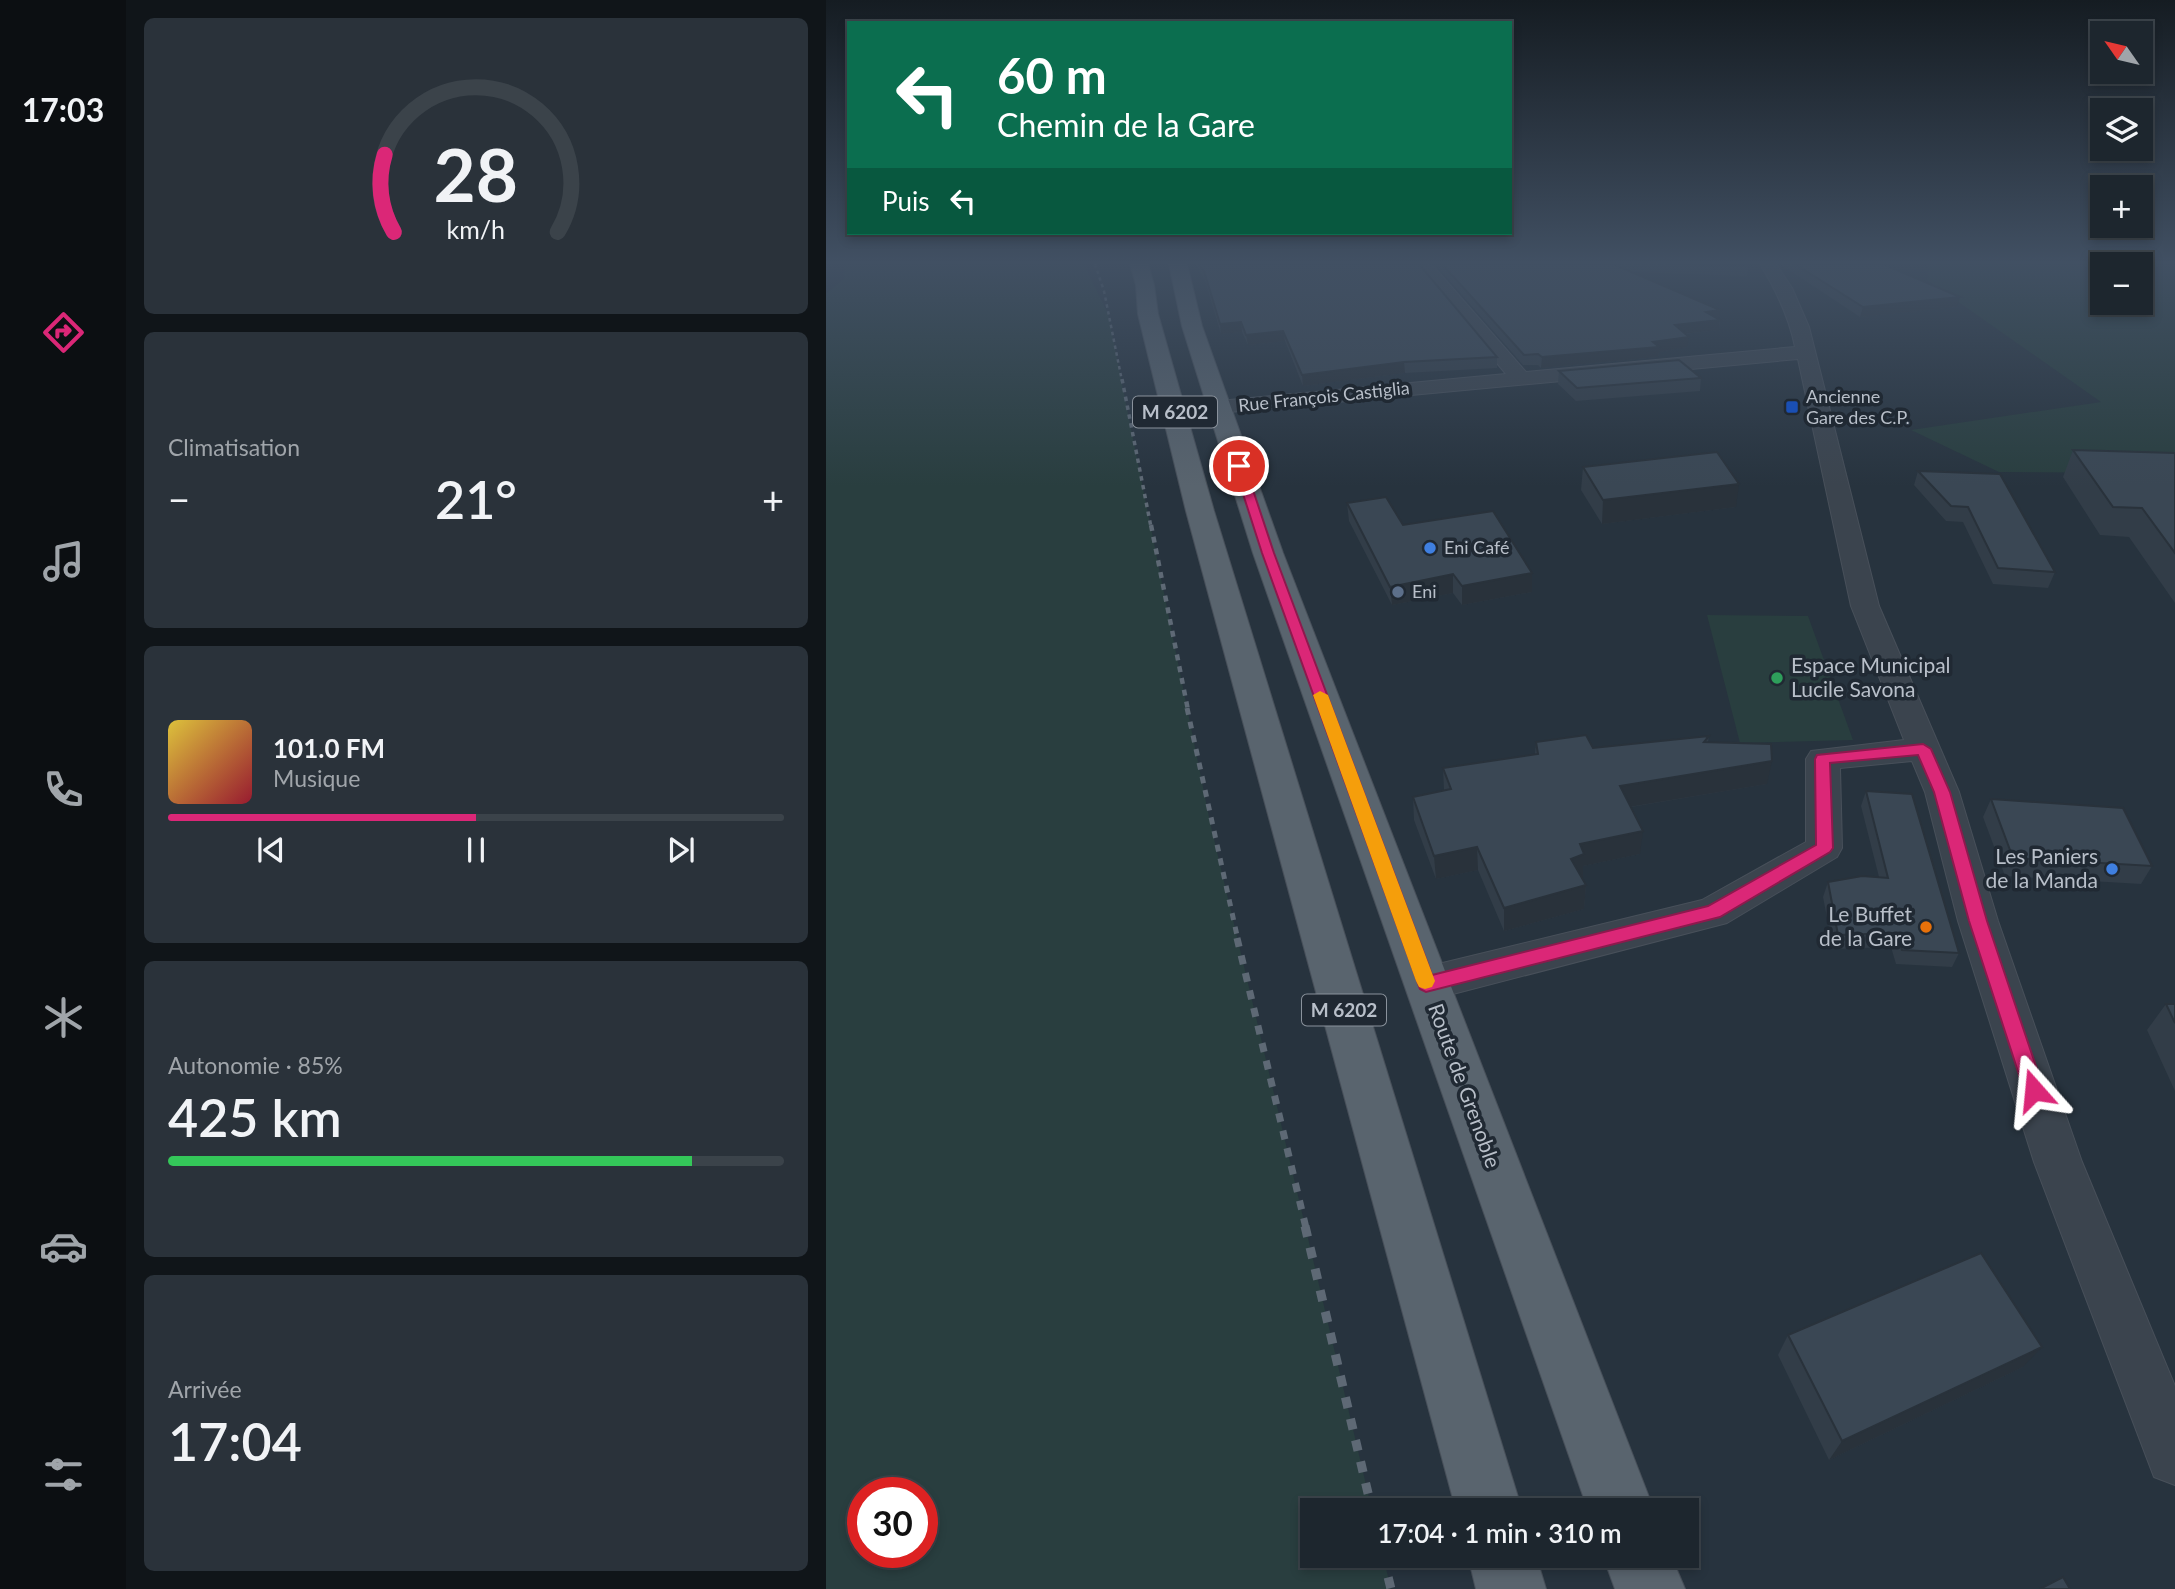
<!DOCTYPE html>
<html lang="fr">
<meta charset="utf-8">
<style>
:root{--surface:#1d262e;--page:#2a323a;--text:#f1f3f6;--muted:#a0a5aa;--line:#3b434a;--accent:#db2777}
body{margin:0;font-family:Lato,sans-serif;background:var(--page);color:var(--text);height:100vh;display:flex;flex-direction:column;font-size:26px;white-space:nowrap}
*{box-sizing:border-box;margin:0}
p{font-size:23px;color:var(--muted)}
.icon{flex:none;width:38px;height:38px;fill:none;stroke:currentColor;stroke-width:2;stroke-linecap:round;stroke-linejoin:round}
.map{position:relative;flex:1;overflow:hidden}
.panel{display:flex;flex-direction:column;gap:18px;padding:18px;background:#101519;width:700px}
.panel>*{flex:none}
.hud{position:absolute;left:21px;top:21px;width:665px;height:214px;border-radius:0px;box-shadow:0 4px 10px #0003,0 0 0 2px var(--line);background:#0b6e4f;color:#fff;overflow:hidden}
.needle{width:46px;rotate:304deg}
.controls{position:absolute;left:1264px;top:21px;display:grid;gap:14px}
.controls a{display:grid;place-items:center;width:63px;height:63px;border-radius:0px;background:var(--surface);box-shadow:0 4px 10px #0003,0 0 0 2px var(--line);font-size:35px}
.speed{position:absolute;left:21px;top:1477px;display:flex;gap:14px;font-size:35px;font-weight:700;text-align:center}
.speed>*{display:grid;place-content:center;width:91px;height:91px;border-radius:50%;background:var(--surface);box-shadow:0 4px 10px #0003,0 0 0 2px var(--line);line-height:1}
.speed .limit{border:10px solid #d22;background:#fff;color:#111}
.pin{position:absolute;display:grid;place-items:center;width:60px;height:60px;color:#fff;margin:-30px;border:4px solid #fff;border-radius:50%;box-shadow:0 2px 7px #0007}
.me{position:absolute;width:77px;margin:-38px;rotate:342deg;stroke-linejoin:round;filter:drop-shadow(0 0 5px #0008)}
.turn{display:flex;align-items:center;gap:24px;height:147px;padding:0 35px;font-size:32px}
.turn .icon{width:91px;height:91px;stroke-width:2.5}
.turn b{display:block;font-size:49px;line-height:60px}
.then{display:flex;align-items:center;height:66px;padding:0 35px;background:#0003;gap:14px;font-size:26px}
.big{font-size:52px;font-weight:600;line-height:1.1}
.panel .tile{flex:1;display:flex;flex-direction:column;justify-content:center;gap:10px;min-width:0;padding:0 24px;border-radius:10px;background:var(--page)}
.panel .dial{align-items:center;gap:0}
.dial svg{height:182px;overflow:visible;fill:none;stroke:var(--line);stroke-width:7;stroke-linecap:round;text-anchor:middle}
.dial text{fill:var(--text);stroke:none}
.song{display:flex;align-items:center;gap:21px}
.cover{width:84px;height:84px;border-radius:10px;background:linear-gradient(135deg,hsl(50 70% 55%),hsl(350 70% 35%))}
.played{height:7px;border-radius:4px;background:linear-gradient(90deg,var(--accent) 50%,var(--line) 50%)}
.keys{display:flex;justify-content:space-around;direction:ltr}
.heat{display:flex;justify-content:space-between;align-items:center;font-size:38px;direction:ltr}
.charge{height:10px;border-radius:5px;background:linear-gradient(90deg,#34c759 85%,var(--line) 0)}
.trip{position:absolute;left:474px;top:1498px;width:399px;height:70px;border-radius:0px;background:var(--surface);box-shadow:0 4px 10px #0003,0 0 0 2px var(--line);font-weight:600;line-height:70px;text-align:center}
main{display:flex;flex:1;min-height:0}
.tab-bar{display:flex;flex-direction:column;width:126px;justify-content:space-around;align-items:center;background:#0c0f12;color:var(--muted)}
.tab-bar .icon{width:49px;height:49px}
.tab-bar .current{color:var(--accent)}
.tab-bar b{font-size:32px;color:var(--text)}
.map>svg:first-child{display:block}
.green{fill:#293e3f;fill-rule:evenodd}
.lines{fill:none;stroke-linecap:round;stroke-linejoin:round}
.minor-casing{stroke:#48505a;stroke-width:2}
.primary-casing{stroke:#48505a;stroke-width:2}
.minor{fill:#3b444e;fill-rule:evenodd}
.primary{fill:#59646e;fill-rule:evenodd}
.rail-far5{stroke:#5e6975;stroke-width:2.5;stroke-dasharray:3.5 3.5;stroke-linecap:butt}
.rail-far4{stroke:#5e6975;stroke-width:3.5;stroke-dasharray:4.5 4.5;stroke-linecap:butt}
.rail-far3{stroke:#5e6975;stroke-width:4.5;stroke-dasharray:6 6;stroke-linecap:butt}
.rail-far2{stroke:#5e6975;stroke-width:5;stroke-dasharray:7 7;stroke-linecap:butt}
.rail-far1{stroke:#5e6975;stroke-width:7;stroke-dasharray:9 9;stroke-linecap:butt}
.rail{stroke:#5e6975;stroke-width:9;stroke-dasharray:11 11;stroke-linecap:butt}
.wall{fill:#323d48}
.shaded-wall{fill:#29323b}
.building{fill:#3a4754;stroke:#29323b;stroke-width:2}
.route{fill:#db2777;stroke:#8e194d;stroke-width:2}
.slow{fill:#f59e0b}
.transit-dot{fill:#1a4fb4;stroke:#202933;stroke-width:2.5}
.shop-dot{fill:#3f7fe0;stroke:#202933;stroke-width:2.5}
.service-dot{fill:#5c6f8a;stroke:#202933;stroke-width:2.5}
.leisure-dot{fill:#2e9e5b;stroke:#202933;stroke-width:2.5}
.food-dot{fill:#e8710a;stroke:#202933;stroke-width:2.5}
.labels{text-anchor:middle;stroke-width:7;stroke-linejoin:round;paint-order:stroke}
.far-street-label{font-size:18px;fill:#b8bfc9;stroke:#202933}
.far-poi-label{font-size:18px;fill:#b8bfc9;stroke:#202933;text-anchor:start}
.shield{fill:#202933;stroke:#8a929c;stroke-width:2}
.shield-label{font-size:19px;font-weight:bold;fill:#b8bfc9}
.poi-label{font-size:21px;fill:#b8bfc9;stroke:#202933;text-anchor:end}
.street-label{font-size:21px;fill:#b8bfc9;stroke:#202933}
</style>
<main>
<nav class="tab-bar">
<b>17:03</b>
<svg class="icon current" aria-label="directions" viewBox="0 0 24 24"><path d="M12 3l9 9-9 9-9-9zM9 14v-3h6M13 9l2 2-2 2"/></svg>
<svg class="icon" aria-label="music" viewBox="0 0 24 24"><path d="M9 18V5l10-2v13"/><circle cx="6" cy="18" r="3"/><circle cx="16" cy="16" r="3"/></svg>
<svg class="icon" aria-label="phone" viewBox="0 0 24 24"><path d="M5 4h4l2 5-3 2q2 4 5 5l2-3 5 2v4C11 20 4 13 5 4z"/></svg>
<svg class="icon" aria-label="climate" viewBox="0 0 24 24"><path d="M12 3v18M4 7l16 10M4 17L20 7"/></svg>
<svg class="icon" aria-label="car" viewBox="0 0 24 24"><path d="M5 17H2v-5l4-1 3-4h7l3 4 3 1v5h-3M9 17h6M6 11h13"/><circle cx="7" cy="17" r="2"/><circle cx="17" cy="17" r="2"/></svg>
<svg class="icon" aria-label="filters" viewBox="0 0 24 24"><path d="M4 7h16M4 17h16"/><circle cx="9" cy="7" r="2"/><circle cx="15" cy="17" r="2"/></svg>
</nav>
<section class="panel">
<div class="tile dial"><svg viewBox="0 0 100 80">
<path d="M14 69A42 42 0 1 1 86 69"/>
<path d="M14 69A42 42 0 0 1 10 35" stroke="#db2777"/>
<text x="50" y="56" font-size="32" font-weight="700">28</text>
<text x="50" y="72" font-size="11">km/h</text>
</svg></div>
<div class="tile"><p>Climatisation</p>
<div class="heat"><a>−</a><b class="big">21°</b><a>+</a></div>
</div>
<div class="tile">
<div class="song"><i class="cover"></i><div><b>101.0 FM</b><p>Musique</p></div></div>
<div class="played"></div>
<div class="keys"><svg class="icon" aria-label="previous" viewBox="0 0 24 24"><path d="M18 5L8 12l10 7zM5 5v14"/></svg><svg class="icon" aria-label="pause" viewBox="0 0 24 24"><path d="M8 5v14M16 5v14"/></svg><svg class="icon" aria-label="next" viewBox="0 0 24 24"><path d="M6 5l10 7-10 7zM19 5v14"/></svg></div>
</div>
<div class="tile"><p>Autonomie · 85%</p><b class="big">425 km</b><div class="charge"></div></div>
<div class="tile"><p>Arrivée</p><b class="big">17:04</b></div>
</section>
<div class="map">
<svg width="1349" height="1589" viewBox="0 0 1349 1589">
<rect width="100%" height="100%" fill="#27333e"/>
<path class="green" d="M 19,264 L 258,264 L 282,314 L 384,822 L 546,1510 L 486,1510 L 486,1556 L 557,1556 L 565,1589 L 0,1589 L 0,294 L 17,279 ZM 37,1493 L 96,1493 L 96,1552 L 37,1552 Z
M 1103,264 L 1349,264 L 1349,473 L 1173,472 L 1085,430 L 1275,402 L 1101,280 ZM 1276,264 L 1314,264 L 1314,303 L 1276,303 Z
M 881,615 L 982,616 L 1027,740 L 914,743 Z"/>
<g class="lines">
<defs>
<path id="minor" d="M 934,264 L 950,264 L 966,288 L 983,327 L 1053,606 L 1133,792 L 1172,921 L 1256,1162 L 1349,1386 L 1349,1485 L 1328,1477 L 1208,1162 L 1132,921 L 1099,792 L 1086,761 L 1014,768 L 1016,848 L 1011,857 L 901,923 L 600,1001 L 585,996 L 579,984 L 585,972 L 600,967 L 876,900 L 980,842 L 980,759 L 985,751 L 1078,740 L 1025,606 L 972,359 L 393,413 L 385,412 L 382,407 L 385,402 L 393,401 L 680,374 L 596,273 L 594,270 L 602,265 L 608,267 L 700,372 L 969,347 C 963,317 950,290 934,264 Z"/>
<path id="primary" d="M 304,264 L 322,264 L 328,285 L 332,314 L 388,511 L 696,1510 L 630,1510 L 360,511 L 312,314 L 310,285 Z
M 343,264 L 361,264 L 376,326 L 457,553 L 828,1510 L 762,1510 L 427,553 L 356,326 Z
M 642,1556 L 710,1556 L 720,1589 L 650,1589 Z
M 777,1556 L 845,1556 L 859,1589 L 789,1589 Z"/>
</defs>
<use href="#minor" class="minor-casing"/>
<use href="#primary" class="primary-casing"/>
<use href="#minor" class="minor"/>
<use href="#primary" class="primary"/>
<path class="rail-far5" d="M 269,264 L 278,291 L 296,381"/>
<path class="rail-far4" d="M 296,379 L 325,527"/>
<path class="rail-far3" d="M 325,525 L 362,710"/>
<path class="rail-far2" d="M 361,708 L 412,940"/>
<path class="rail-far1" d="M 411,938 L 480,1228"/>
<path class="rail" d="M 479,1226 L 546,1510
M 557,1556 L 565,1589"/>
</g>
<path class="wall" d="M 369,264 L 600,264 L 595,267 L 671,357 L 671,368 L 579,373 L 477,386 L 459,341 L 422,345 L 416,332 L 395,334 L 379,280 Z
M 606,264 L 922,264 L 922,266 L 921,276 L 805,272 L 894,320 L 893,330 L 859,334 L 861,347 L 833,352 L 832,357 L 715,368 L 712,365 L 697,365 L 610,265 Z
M 954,264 L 1057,264 L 1131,307 L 1034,317 Z
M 733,371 L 875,378 L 874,391 L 750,401 L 732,384 Z
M 1247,450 L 1349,453 L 1349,603 L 1303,537 L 1274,535 L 1237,477 Z
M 757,467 L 910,507 L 776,524 L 755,490 Z
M 1092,471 L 1229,572 L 1222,588 L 1167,584 L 1137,522 L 1120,521 L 1088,485 Z
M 521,503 L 706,573 L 706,592 L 636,605 L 627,593 L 566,605 L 523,521 Z
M 883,736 L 882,742 L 941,784 L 805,807 L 814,854 L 757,866 L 757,877 L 755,877 L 760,885 L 758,909 L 678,931 L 652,870 L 610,879 L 588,820 L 587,797 L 618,790 L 617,768 L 709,754 L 710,742 L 767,748 Z
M 1040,791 L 1133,953 L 1126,967 L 1070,964 L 1065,947 L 1007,949 L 997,897 L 1002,882 L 1053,877 L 1035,806 Z
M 1165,799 L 1326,866 L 1315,884 L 1179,876 L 1157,817 Z
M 1340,1004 L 1349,1004 L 1349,1091 L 1321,1030 Z
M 962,1335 L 1197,1367 L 1003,1460 L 952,1355 Z"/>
<path class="shaded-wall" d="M 1134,297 L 1131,307 L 1034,317 L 1037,307 Z
M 894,310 L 893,330 L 847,335 L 849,325 L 880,312 Z
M 415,322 L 416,332 L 395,334 L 394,324 Z
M 457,331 L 459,341 L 422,345 L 420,335 Z
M 863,337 L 861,347 L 833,352 L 832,357 L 715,368 L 716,357 Z
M 578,362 L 579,373 L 477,386 L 476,375 Z
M 913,484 L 910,507 L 776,524 L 777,500 Z
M 706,573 L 706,592 L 636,605 L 636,586 Z
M 627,574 L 627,593 L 566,605 L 564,587 Z
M 946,761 L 941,784 L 791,809 L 794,786 Z
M 817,831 L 814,854 L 757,866 L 757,877 L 744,882 L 745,859 L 754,844 Z
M 651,847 L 652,870 L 610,879 L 608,856 Z
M 760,885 L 758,909 L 678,931 L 678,908 Z
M 1216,1347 L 1197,1367 L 1003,1460 L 1016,1441 Z"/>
<path class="building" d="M 373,264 L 593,264 L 671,357 L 578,362 L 476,375 L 457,331 L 420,335 L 415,322 L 394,324 L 378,271 Z
M 616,264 L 787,264 L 894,310 L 880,312 L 894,320 L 849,325 L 863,337 L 827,342 L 833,347 L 716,357 L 712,354 L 698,355 Z
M 844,264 L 922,264 L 922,266 Z
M 969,264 L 1057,264 L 1134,297 L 1037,307 Z
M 853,360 L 875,378 L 751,388 L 733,371 Z
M 1247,450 L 1349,453 L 1349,553 L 1316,508 L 1287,507 Z
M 891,452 L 913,484 L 777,500 L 757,467 Z
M 1092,471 L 1174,474 L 1229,572 L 1172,568 L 1142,507 L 1125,506 Z
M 560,497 L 577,525 L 667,511 L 706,573 L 636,586 L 627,574 L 564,587 L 521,503 Z
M 760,735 L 767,748 L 883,736 L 878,742 L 945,744 L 946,761 L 794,786 L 817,831 L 754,844 L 758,854 L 745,859 L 760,885 L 678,908 L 651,847 L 608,856 L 587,797 L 625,789 L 617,768 L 712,754 L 710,742 Z
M 1040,791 L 1086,794 L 1133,953 L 1076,950 L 1071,933 L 1012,935 L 1002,882 L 1036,876 L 1062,878 Z
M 1165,799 L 1297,808 L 1326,866 L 1187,858 Z
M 1340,1004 L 1349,1004 L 1349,1023 Z
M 1155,1253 L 1216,1347 L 1016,1441 L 962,1335 Z
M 1237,1577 L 1244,1589 L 1214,1589 Z"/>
<linearGradient id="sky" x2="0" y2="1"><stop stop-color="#151c22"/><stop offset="0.54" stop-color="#415063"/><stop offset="1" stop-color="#415063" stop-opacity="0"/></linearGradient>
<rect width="1349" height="486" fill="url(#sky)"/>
<path class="route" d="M 413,463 L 419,466 L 448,553 L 606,975 L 882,906 L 990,845 L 989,759 L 991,755 L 1097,744 L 1105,749 L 1124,792 L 1161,921 L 1218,1090 L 1215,1096 L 1208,1099 L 1201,1096 L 1198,1090 L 1143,921 L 1108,792 L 1092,755 L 1004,763 L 1007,848 L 1004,852 L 894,917 L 600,992 L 594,989 L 436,553 L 408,466 Z"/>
<path class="slow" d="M 494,691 L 502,695 L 609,981 L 606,987 L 599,989 L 593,987 L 590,981 L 487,695 Z"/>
<rect class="transit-dot" x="959" y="400" width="14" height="14" rx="3.5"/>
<g class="shop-dot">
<circle cx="604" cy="548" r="7"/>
<circle cx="1286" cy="869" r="7"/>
</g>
<circle class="service-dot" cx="572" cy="592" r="7"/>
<circle class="leisure-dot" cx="951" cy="678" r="7"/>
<circle class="food-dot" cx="1100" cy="927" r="7"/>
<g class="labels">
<g class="far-street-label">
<text transform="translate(498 397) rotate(-6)" y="6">Rue François Castiglia</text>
</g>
<g class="far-poi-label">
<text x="980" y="403">Ancienne<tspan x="980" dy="21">Gare des C.P.</tspan></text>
<text x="618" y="554">Eni Café</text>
<text x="586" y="598">Eni</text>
</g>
<g class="shield">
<rect x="307" y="396.5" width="84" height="31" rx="5"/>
<rect x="476" y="994.5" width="84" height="31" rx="5"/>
</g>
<g class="shield-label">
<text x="349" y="419">M 6202</text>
<text x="518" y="1017">M 6202</text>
</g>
<g class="poi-label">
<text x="965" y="673" text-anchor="start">Espace Municipal<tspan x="965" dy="24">Lucile Savona</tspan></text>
<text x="1272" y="864">Les Paniers<tspan x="1272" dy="24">de la Manda</tspan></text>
<text x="1086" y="922">Le Buffet<tspan x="1086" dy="24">de la Gare</tspan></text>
</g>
<g class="street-label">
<text transform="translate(638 1086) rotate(70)" y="7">Route de Grenoble</text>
</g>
</g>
</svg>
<div class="controls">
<a><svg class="needle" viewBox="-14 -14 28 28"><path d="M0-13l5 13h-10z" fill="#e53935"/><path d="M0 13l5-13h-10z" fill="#a0a5aa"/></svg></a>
<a><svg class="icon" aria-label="layers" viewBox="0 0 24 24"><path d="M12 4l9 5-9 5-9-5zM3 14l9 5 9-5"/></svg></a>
<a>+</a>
<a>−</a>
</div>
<div class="speed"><div class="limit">30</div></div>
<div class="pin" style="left:413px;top:466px;background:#d93025"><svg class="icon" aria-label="arrive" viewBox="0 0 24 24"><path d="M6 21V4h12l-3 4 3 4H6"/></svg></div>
<svg class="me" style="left:1208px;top:1090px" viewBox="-20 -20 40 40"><path d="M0-17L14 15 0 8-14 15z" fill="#db2777" stroke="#fff" stroke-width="4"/></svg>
<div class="trip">17:04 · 1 min · 310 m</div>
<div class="hud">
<div class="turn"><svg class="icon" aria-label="left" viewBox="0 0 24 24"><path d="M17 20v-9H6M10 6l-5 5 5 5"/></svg><div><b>60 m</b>Chemin de la Gare</div></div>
<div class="then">Puis<svg class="icon" aria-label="left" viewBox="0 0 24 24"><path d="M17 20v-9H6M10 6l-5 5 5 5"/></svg></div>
</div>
</div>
</main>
